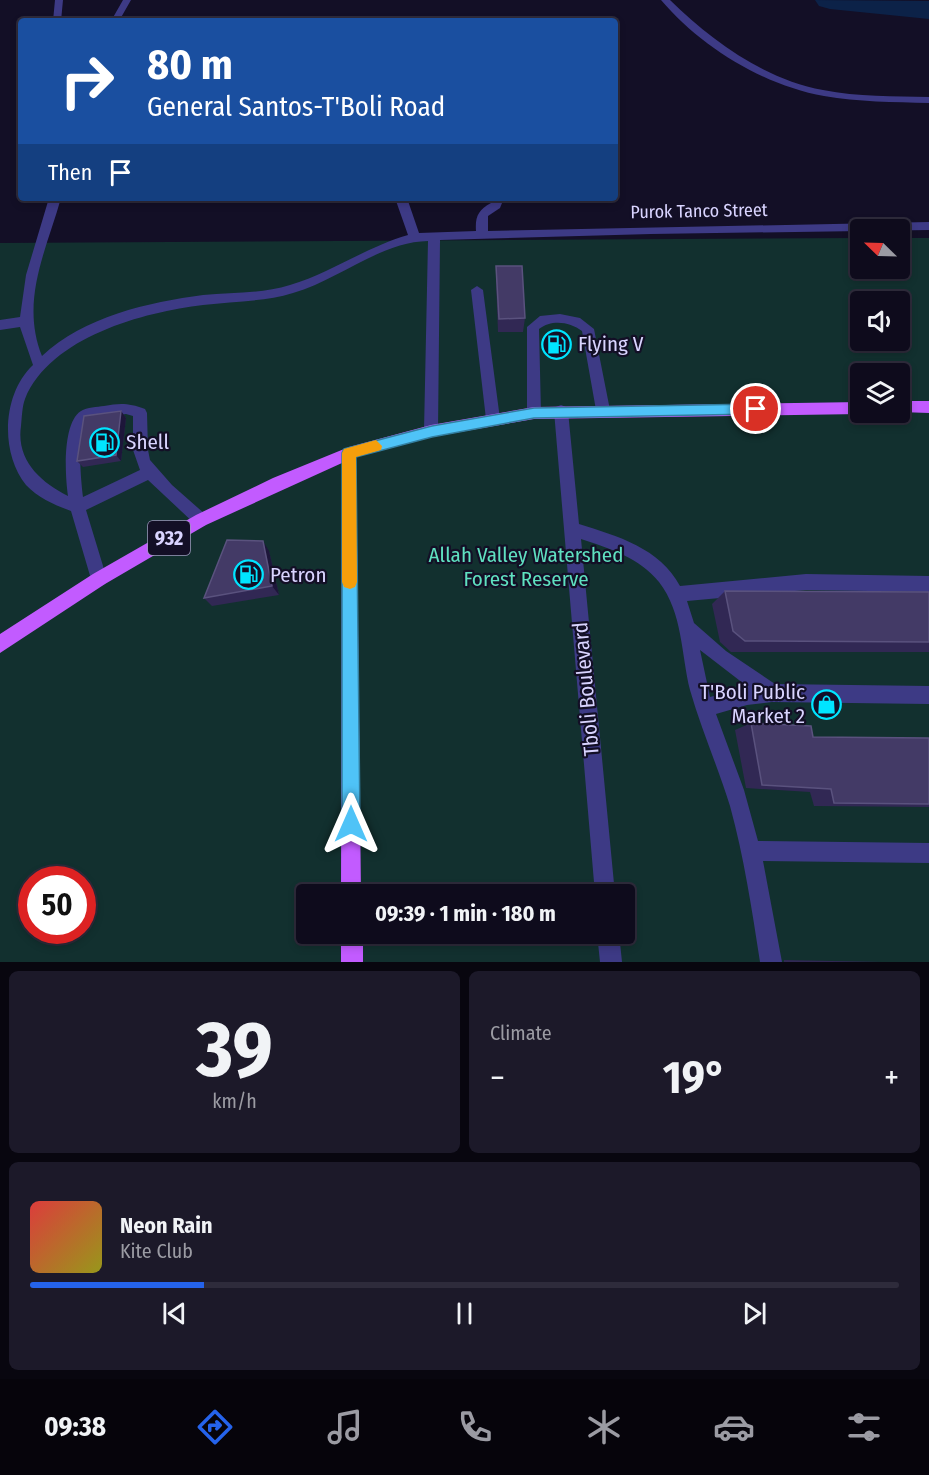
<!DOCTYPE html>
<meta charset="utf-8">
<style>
:root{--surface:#0e0b1c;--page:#1c1929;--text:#f1f3f6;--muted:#9b9ba3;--line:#2e2b3b;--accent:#2563eb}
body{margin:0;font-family:"Fira Sans Condensed",sans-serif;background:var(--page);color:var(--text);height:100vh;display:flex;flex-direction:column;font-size:22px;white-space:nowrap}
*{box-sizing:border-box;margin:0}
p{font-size:20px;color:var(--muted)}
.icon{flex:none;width:33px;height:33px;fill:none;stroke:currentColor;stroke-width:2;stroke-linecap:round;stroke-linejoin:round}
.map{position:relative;height:962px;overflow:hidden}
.details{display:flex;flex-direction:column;gap:9px;padding:9px;background:#08060f;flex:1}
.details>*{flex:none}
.guide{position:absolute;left:18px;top:18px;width:600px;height:183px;border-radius:6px;box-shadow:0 3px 9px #0003,0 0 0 2px var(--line);background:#1a4fa0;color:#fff;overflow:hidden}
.needle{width:39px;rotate:293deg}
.controls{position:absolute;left:850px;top:219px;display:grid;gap:12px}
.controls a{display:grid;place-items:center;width:60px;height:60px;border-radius:6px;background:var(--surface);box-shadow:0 3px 9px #0003,0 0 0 2px var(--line);font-size:30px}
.speed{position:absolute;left:18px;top:866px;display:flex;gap:12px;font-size:30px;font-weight:700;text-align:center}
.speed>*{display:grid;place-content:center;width:78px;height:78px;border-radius:50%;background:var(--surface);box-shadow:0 3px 9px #0003,0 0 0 2px var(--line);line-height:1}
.speed .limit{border:9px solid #d22;background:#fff;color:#111}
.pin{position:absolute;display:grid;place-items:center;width:51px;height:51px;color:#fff;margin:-26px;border:3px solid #fff;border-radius:50%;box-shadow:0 2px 6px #0007}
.me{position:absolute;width:66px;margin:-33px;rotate:0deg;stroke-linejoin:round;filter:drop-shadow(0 0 4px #0008)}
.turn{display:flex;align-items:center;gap:21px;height:126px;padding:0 30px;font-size:27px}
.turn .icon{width:78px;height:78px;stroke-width:2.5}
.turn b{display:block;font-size:42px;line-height:51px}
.then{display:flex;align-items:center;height:57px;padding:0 30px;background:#0003;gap:12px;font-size:22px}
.big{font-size:45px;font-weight:700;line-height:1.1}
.details .card{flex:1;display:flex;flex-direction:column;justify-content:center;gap:9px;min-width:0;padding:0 21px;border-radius:9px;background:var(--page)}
.details .dial{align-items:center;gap:0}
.dial b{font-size:78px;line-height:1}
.song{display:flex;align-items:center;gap:18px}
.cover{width:72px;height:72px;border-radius:9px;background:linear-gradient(135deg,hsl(0 70% 55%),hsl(60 70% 35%))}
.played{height:6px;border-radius:3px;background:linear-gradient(90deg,var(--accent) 20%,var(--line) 20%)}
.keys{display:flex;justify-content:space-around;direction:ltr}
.heat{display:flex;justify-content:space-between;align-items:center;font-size:33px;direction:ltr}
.details .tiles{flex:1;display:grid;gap:9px;grid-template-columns:1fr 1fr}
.card:last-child{grid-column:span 2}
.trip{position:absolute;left:296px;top:884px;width:339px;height:60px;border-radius:6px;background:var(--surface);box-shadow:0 3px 9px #0003,0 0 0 2px var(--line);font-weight:700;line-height:60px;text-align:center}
.tabs{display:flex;height:96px;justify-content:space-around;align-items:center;background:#06040b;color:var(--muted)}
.tabs .icon{width:42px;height:42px}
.tabs .current{color:var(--accent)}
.tabs b{font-size:27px;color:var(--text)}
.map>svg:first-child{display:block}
.green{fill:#12302f;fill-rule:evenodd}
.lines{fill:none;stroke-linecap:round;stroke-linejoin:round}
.river{fill:#0c2248;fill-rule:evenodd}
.minor{fill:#3d3a85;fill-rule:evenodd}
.major{fill:#c25bff;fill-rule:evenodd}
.wall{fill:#312854}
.shaded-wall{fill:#1d163a}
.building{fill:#433a66;stroke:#5a527e;stroke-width:1.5}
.route{fill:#4fc3f7;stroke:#337fa1;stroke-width:1.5}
.slow{fill:#f59e0b}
.labels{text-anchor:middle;stroke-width:4.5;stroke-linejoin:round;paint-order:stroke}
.far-street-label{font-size:18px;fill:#d9d4ff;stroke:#130f26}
.shield{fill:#130f26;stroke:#9e99be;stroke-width:1.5}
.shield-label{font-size:20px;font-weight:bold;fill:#d9d4ff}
.poi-label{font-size:21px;fill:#d9d4ff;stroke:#130f26;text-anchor:start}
.park-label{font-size:21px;fill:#5fe0c0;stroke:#130f26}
.street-label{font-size:21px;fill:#d9d4ff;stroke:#130f26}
</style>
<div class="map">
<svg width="929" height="962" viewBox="0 0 929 962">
<rect width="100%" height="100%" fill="#130f26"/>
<path class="green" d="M 861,238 L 861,268 L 900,268 L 900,238 L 929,238 L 929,962 L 0,962 L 0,243 ZM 861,302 L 900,302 L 900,340 L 861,340 ZM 861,374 L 900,374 L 900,412 L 861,412 ZM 32,879 L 82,879 L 82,930 L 32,930 ZM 306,894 L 624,894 L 624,933 L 306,933 Z"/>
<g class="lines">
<path class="river" d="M 815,0 L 929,1 L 929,19 L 830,9 L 819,6 Z"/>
<path class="minor" d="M 55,0 L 63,0 L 61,21 L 53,21 Z
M 123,0 L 131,0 L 119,21 L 111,21 Z
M 661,0 L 670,0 C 712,41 764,79 823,90 C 858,97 894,96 929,97 L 929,103 C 894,102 858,102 824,96 C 763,85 701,47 661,0 Z
M 49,198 L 61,198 C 46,251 20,301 42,356 C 83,317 149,302 203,295 C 232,292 262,294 290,285 C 331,273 366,247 408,235 L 395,198 L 407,198 L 419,233 L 476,231 C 475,217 478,210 491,203 L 492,198 L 504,198 L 500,208 L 488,216 L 488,231 L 929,222 L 929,230 L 651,234 L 440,240 L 438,431 L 436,435 L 426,435 L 424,431 L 428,241 C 380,242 339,280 293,293 C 264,302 234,301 203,305 C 144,312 50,337 25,399 C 22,407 22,417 21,426 C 16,460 40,482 68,496 C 65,476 62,423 81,411 C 87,407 97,407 104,406 C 120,403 129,403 145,409 L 147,413 L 148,450 L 150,460 L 172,485 L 206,515 L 209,520 L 206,525 L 201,527 L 196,525 L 148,480 L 86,510 L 107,579 L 105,584 L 99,587 L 93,584 L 91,579 L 71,511 C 55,505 38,498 26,485 C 0,453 2,394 33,365 L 20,327 L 0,330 L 0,320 L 20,317 L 26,275 ZM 126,414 L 133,416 L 133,450 L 140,470 L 83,497 C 81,481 76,433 88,421 C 95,415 116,415 126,414 Z
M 477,286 L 483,290 L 500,419 L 498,423 L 488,423 L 486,419 L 471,290 Z
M 560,314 L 580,318 L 594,329 L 610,410 L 608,414 L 598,414 L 596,410 L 582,331 C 570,322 552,319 539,329 L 541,413 L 539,417 L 529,417 L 527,413 L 527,327 L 540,316 Z
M 561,405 L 566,407 L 568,411 L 579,524 C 617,536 660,548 680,586 L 806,574 L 929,576 L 929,592 L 806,590 L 687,601 L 694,623 L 726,651 L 775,684 L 929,686 L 929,704 L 772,702 L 747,705 L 716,714 L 744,790 L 758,841 L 929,843 L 929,863 L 763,861 L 782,962 L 760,962 C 752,910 744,857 730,806 C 718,767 701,729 690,690 C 681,654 683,613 659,582 C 640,558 609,548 581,539 L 615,894 L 595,894 L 554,411 L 556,407 ZM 700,650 L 748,687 L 710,697 Z
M 597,933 L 619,933 L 622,962 L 600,962 Z"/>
<path class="major" d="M 900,401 L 929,401 L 929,413 L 900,412 Z
M 861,402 L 861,412 L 865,412 L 861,414 L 534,419 L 431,437 L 356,457 L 361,894 L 341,894 L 342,463 L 206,525 L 105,584 L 0,653 L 0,634 L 93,574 L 196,515 L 273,478 L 349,447 L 431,425 L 534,407 Z
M 341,933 L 363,933 L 363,962 L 341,962 Z"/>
</g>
<path class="wall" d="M 496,266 L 525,318 L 523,332 L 498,332 L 496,281 Z
M 121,411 L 126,418 L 121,461 L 83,467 L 77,461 Z
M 269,551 L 279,595 L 212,606 L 204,598 Z
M 725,591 L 929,592 L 929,652 L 731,652 L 720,642 L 712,604 Z
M 751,723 L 813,737 L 929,738 L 929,807 L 814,806 L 810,792 L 746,788 L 735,730 Z
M 784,960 L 882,962 L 784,962 Z"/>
<path class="shaded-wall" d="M 121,411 L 126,418 L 121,461 L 116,455 Z
M 263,541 L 269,551 L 279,595 L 272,586 Z"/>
<path class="building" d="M 496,266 L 522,266 L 525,318 L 499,319 Z
M 121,411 L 116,455 L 77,461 L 84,416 Z
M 227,540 L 263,541 L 272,586 L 204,598 Z
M 725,591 L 929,592 L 929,642 L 745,641 L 733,631 Z
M 751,723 L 811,726 L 813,737 L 929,738 L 929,804 L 834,803 L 831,789 L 762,785 Z"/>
<path class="route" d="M 756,404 L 763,409 L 756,414 L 534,418 L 432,437 L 356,457 L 360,824 L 357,831 L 351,833 L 345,831 L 342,824 L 342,453 L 344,449 L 432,426 L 534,408 Z"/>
<path class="slow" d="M 376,440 L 382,446 L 381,450 L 356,457 L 357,582 L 355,587 L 350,589 L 344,587 L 342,582 L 342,453 L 344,449 Z"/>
<defs>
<symbol id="fuel-ring" viewBox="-11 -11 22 22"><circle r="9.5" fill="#130f26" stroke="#00e5ff" stroke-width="1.5"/><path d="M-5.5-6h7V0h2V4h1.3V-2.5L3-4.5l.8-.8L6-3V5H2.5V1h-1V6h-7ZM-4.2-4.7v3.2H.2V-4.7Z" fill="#00e5ff"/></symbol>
<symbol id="shop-ring" viewBox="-11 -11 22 22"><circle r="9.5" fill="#130f26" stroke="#00e5ff" stroke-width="1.5"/><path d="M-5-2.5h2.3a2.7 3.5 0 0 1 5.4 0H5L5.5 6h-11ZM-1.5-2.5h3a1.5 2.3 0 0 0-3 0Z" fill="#00e5ff"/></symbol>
</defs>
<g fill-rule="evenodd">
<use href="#fuel-ring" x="540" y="328" width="33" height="33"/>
<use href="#fuel-ring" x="88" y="426" width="33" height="33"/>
<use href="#fuel-ring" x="232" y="558" width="33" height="33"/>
<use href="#shop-ring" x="810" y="688" width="33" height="33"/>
</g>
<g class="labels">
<g class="far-street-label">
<text transform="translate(699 211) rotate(-1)" y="6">Purok Tanco Street</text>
</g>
<rect class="shield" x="148" y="521" width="42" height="34" rx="4.5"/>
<g class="shield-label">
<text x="169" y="545">932</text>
</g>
<g class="poi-label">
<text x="578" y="351">Flying V</text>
<text x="126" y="449">Shell</text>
<text x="270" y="582">Petron</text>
<text x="805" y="699" text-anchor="end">T'Boli Public<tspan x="805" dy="24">Market 2</tspan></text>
</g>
<g class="park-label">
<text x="526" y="562">Allah Valley Watershed<tspan x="526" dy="24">Forest Reserve</tspan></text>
</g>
<g class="street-label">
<text transform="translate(586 689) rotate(-95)" y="7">Tboli Boulevard</text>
</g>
</g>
</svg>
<div class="controls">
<a><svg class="needle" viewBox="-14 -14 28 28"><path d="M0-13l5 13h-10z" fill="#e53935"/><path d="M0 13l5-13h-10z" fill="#9b9ba3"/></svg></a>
<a><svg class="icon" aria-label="sound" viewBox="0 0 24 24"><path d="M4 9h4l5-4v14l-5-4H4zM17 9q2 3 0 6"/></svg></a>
<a><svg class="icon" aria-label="layers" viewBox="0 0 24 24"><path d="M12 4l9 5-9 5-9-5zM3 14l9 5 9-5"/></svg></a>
</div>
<div class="speed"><div class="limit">50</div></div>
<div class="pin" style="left:756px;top:409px;background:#d93025"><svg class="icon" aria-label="arrive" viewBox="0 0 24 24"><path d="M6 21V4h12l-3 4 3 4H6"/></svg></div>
<svg class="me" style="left:351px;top:824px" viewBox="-20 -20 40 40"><path d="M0-17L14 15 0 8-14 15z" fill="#4fc3f7" stroke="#fff" stroke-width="4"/></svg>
<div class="trip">09:39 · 1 min · 180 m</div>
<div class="guide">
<div class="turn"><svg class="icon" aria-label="right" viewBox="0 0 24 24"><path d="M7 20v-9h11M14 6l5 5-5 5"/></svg><div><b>80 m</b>General Santos-T'Boli Road</div></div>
<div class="then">Then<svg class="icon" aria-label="arrive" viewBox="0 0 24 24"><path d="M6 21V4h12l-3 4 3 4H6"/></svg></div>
</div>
</div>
<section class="details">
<div class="tiles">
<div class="card dial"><b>39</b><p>km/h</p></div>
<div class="card"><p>Climate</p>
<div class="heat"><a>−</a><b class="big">19°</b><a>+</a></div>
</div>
<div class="card">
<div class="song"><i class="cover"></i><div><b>Neon Rain</b><p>Kite Club</p></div></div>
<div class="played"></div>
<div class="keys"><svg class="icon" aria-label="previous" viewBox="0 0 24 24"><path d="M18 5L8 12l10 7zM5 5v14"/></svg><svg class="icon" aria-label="pause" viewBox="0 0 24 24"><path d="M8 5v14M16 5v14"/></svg><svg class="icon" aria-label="next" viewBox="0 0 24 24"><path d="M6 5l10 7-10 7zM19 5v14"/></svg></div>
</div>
</div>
</section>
<nav class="tabs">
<b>09:38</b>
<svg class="icon current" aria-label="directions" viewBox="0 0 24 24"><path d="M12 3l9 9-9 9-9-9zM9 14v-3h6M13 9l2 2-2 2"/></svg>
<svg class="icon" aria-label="music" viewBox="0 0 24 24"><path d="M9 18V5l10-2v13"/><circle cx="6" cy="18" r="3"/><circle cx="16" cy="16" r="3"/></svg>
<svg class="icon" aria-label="phone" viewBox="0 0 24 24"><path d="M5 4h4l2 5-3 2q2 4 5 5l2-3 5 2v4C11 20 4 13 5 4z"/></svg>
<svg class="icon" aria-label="climate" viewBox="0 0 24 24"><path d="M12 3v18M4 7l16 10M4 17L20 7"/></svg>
<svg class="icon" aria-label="car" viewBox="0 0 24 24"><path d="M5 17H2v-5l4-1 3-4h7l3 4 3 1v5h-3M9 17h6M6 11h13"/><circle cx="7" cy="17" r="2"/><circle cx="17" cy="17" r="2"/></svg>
<svg class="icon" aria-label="filters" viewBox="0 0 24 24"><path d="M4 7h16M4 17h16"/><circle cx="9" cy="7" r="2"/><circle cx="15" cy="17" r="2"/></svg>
</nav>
